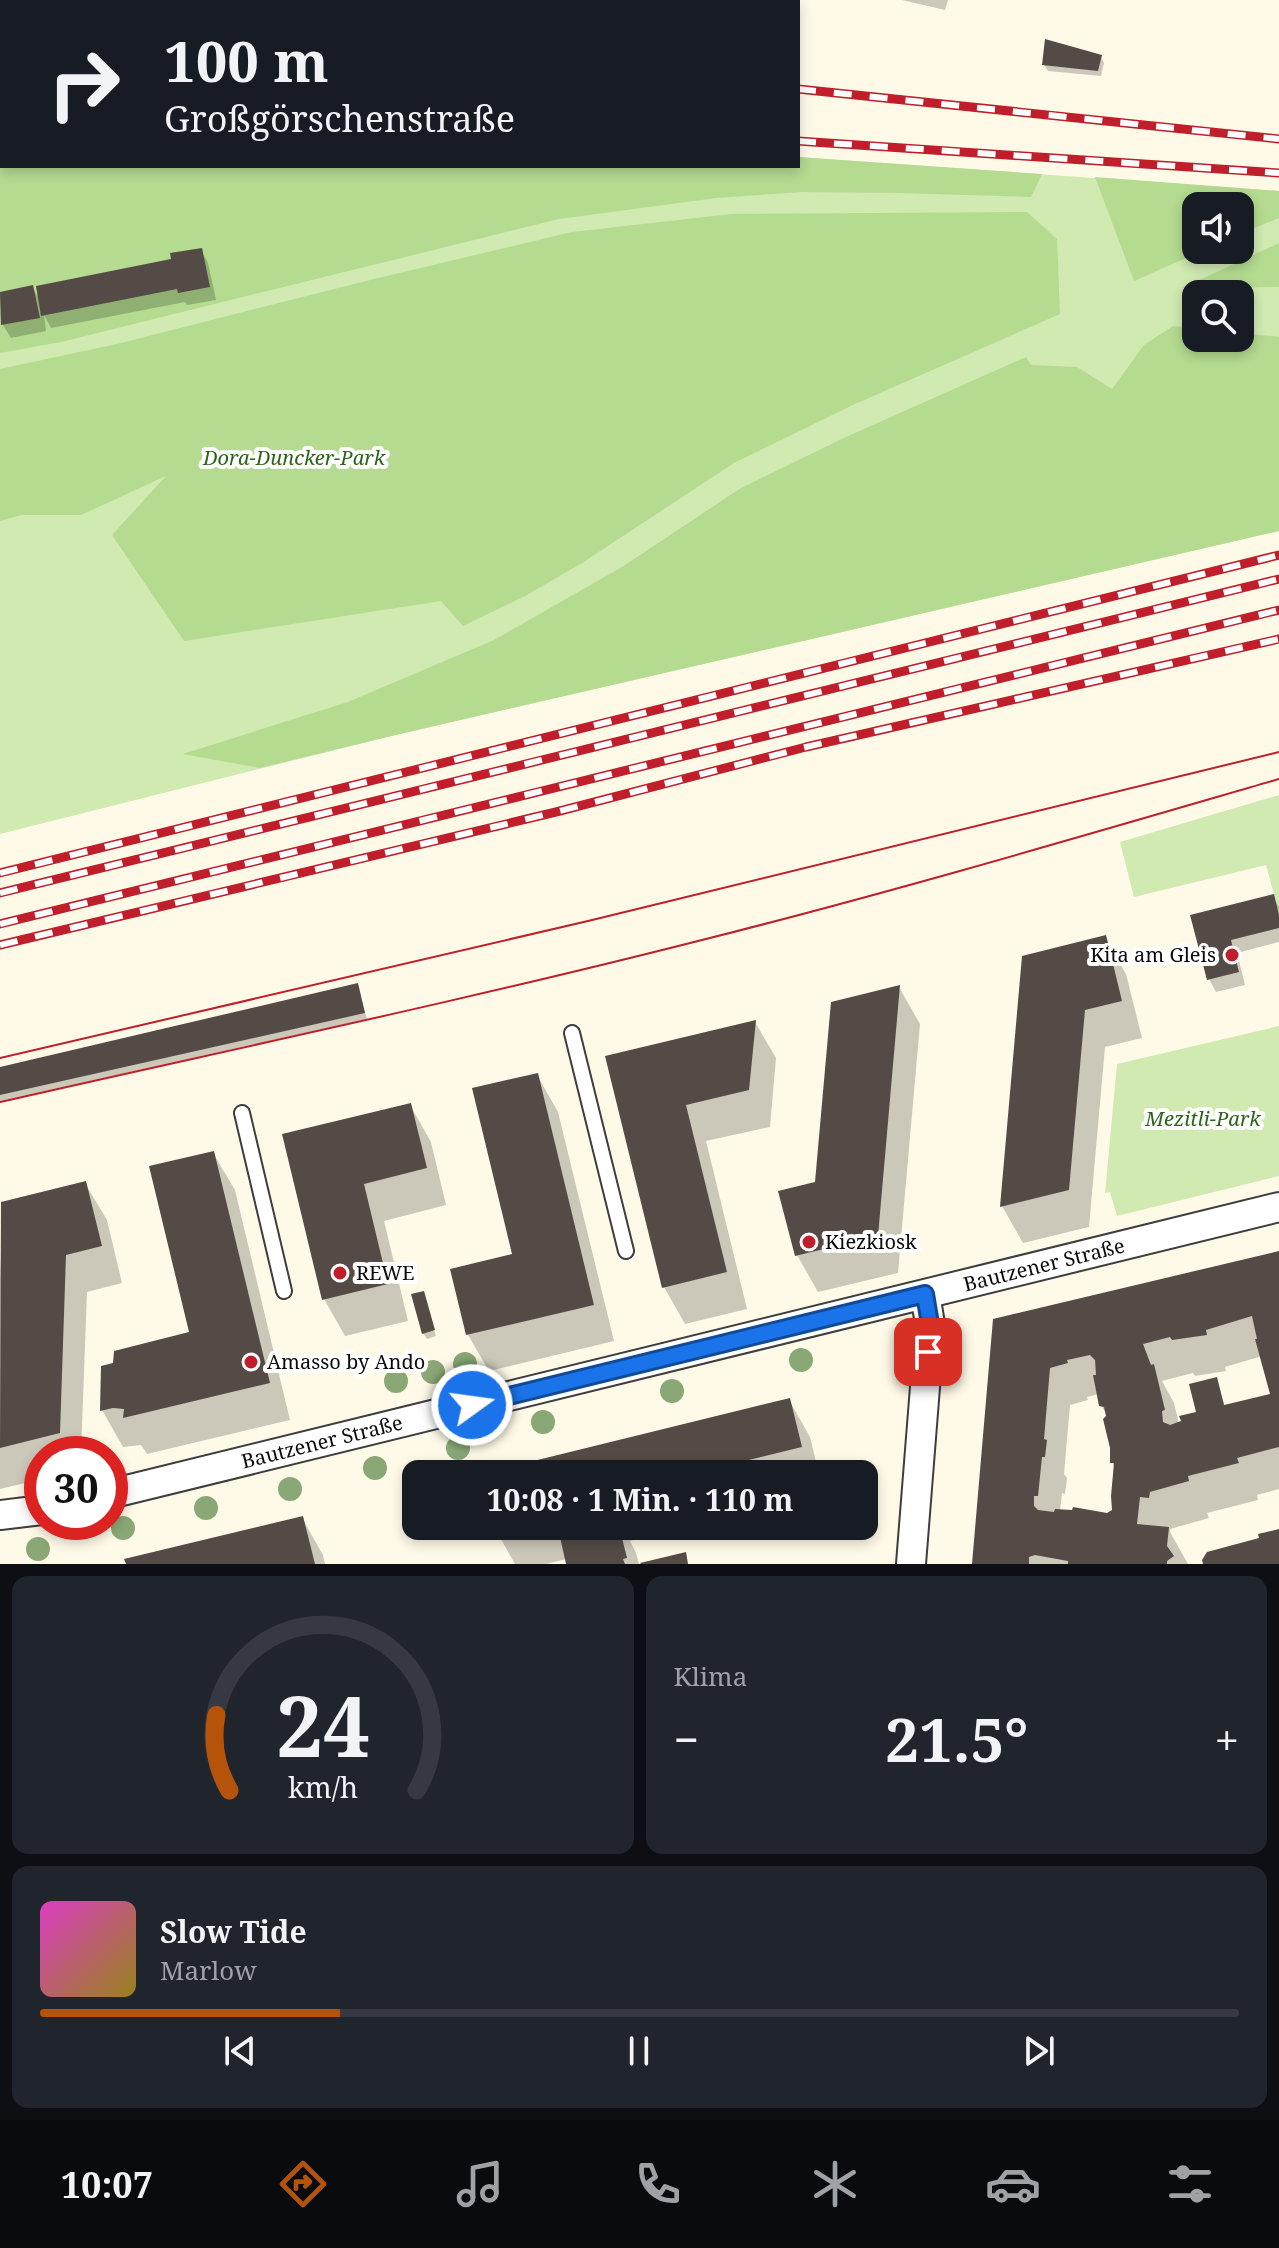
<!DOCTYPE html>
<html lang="de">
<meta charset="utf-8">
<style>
:root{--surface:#171b24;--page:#20242c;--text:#f1f3f6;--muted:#9ea1a6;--line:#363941;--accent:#b45309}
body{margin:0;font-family:"Noto Serif",serif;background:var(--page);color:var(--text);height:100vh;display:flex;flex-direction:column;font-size:30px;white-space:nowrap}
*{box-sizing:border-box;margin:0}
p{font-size:26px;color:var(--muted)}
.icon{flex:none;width:44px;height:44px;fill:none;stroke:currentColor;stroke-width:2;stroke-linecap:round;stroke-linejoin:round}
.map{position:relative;height:1564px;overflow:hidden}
.side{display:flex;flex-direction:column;gap:12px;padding:12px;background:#0d0f14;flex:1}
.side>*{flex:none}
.banner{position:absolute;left:0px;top:0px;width:800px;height:168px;box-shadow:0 4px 12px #0003;background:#171b24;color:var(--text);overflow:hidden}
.buttons{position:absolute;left:1182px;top:192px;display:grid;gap:16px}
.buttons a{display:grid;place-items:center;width:72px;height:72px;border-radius:16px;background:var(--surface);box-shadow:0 4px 12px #0003;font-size:40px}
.speed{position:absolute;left:24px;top:1436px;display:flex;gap:16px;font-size:40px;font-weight:700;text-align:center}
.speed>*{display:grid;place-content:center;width:104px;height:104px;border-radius:50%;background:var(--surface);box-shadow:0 4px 12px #0003;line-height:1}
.speed .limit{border:12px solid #d22;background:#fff;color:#111}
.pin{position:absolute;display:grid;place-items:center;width:68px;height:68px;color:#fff;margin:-34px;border-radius:16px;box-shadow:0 4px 12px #0006}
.me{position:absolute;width:88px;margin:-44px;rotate:76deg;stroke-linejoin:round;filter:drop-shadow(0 0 6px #0008)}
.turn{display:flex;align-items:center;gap:28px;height:168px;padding:0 32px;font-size:36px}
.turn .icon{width:104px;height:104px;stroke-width:2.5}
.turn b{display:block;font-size:56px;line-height:68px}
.big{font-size:60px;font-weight:700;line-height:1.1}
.side .widget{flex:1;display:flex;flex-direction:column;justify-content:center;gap:12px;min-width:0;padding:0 28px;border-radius:16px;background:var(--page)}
.side .dial{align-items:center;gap:0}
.dial svg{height:208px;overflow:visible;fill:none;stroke:var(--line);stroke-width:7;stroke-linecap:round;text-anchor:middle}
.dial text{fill:var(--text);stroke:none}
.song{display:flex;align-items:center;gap:24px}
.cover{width:96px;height:96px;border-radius:12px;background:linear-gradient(135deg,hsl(310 70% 55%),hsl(50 70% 35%))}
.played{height:8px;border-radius:4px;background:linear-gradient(90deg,var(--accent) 25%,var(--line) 25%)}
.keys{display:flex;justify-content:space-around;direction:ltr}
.heat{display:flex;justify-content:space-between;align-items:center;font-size:44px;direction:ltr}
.side .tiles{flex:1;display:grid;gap:12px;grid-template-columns:1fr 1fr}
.widget:last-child{grid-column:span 2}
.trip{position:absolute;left:402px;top:1460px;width:476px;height:80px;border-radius:16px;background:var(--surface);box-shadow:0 4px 12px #0003;font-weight:700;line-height:80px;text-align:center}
.dock{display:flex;height:128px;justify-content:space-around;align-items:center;background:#090b0e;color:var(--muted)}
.dock .icon{width:56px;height:56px}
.dock .current{color:var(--accent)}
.dock b{font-size:36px;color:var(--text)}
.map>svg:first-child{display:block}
.green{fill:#d0eab1;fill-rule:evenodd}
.forest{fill:#b4db90}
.shadow{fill:#0003;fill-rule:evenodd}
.building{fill:#544b47;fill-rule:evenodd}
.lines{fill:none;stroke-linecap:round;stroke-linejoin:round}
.lane-casing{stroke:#3e3e3e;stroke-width:18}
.street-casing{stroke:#3e3e3e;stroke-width:32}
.lane{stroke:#fff;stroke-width:14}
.street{stroke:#fff;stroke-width:28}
.tram{stroke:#bf1e2a;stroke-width:2}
.rail-casing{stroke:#bf1e2a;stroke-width:9}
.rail{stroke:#fff;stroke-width:6;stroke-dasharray:18;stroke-linecap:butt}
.tree{fill:#8aa876}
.route-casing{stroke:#114b97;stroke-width:20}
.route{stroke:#1a73e8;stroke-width:14}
.poi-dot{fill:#bf1e2a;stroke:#fff;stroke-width:3}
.labels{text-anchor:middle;stroke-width:8;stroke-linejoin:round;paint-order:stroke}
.park-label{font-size:20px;font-style:italic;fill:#2b6419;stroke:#fff}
.poi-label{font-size:20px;fill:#0b0b0b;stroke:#fff;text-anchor:start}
.street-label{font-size:20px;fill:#0b0b0b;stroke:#fff}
</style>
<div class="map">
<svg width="1279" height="1564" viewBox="0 0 1279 1564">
<rect width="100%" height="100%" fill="#fffae8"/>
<path class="green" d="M 0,136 L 2,136 L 2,166 L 798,166 L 798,157 L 1279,191 L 1279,531 L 387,737 L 0,834 ZM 1196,206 L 1240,206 L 1240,250 L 1196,250 ZM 1196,294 L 1240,294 L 1240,338 L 1196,338 Z
M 1279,795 L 1279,913 L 1266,865 L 1134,897 L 1120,842 Z
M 1279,1026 L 1279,1176 L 1117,1216 L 1110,1192 L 1105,1193 L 1117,1064 Z"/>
<path class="forest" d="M 0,136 L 2,136 L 2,166 L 798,166 L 798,157 L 1042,174 L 1031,197 L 898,193 L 802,192 L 716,198 L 559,219 L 61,342 L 0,353 Z
M 1095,177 L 1279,191 L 1279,218 L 1240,234 L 1240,206 L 1196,206 L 1196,250 L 1204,250 L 1134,281 Z
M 1027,212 L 1057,239 L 1060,314 L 855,404 L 734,463 L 582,563 L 525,596 L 463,626 L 441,601 L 184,641 L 112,535 L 166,476 L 81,515 L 22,515 L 0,521 L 0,369 L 117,344 L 366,281 L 572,232 L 732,214 Z
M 1279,243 L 1279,287 L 1182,288 Z
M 1173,326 L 1196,328 L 1196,338 L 1240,338 L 1240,333 L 1279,337 L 1279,531 L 387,737 L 260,768 L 183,754 L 348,702 L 494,640 L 622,567 L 741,488 L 846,437 L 1026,357 L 1031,365 L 1077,367 L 1112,389 L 1144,345 Z"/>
<path class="shadow" d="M 537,0 L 603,0 L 594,2 L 538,2 Z
M 902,0 L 948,0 L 945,10 Z
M 1101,57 L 1104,63 L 1101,76 L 1048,71 L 1044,65 Z
M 201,250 L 208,263 L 216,300 L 187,305 L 185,302 L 51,328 L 44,315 L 46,331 L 11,338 L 3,325 L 0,294 L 32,287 L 40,300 L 173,260 Z
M 1273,897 L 1279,907 L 1279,942 L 1237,953 L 1245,985 L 1216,992 L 1209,979 L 1193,916 Z
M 1105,938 L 1126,974 L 1142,1038 L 1105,1047 L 1089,1227 L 1023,1243 L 1002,1206 Z
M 357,985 L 367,1019 L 0,1101 L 0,1069 Z
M 899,987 L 920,1024 L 898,1273 L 818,1292 L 797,1255 L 816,1183 Z
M 755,1022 L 776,1058 L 770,1127 L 706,1141 L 747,1309 L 685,1324 L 664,1287 L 607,1058 Z
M 537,1075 L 558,1112 L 614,1341 L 489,1371 L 468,1335 L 452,1271 L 515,1256 Z
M 410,1105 L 431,1142 L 446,1205 L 384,1221 L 408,1321 L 345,1336 L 324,1299 L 284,1136 Z
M 213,1153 L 235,1190 L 290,1420 L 147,1454 L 141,1445 L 123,1447 L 102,1410 L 115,1364 L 191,1334 Z
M 85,1183 L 107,1220 L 122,1283 L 87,1292 L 81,1454 L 42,1454 L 42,1479 L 0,1489 L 0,1279 L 3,1204 Z
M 1279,1253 L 1279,1489 L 1257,1495 L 1258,1500 L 1207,1513 L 1209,1518 L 1170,1529 L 1170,1532 L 1188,1564 L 974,1564 L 995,1321 ZM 1262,1356 L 1272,1396 L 1225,1407 L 1216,1379 L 1199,1414 L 1179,1424 L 1174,1403 L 1162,1381 L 1193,1373 L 1195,1376 L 1226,1371 L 1225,1367 ZM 1099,1394 L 1101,1405 L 1108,1417 L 1112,1462 L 1115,1469 L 1114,1511 L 1108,1516 L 1060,1511 L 1062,1493 L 1065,1494 L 1067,1478 L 1064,1474 L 1070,1405 L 1088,1400 L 1087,1397 Z
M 423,1293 L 436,1336 L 427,1339 L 423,1333 Z
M 789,1400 L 810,1437 L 819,1474 L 484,1474 Z
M 302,1518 L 323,1555 L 325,1564 L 128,1564 Z
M 496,1526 L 691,1526 L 692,1529 L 647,1540 L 645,1537 L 630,1541 L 636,1553 L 639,1564 L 568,1564 L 567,1559 L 546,1564 L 515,1564 L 498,1534 Z"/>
<path class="building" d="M 1045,39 L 1102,55 L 1098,71 L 1042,65 Z
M 202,248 L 210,287 L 178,293 L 177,289 L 41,316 L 36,286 L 171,259 L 170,253 Z
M 33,285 L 40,318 L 1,325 L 0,292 Z
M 1274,894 L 1279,915 L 1279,928 L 1231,940 L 1239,972 L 1207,980 L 1190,915 Z
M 1106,935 L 1122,1001 L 1085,1010 L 1069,1190 L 1000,1207 L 1022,956 Z
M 358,983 L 365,1013 L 0,1095 L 0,1067 Z
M 900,985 L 878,1236 L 795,1256 L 778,1191 L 815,1182 L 831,1002 Z
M 756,1020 L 749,1090 L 686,1105 L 727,1272 L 662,1288 L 605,1056 Z
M 538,1073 L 594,1305 L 466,1335 L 450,1269 L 512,1254 L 472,1088 Z
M 411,1103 L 427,1168 L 364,1184 L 388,1284 L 322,1300 L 282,1134 Z
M 214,1151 L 270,1383 L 123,1418 L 124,1409 L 113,1408 L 100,1411 L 101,1366 L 113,1363 L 114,1351 L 189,1332 L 149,1166 Z
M 86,1181 L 102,1246 L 66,1255 L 60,1433 L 0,1448 L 1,1202 Z
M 1279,1251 L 1279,1447 L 1237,1458 L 1239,1463 L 1188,1476 L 1189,1481 L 1150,1492 L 1149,1498 L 1140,1497 L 1137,1524 L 1169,1527 L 1167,1546 L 1174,1556 L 1167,1561 L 1167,1564 L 1068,1564 L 1068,1561 L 1035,1555 L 1029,1557 L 1029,1564 L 972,1564 L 993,1319 ZM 1252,1316 L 1257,1339 L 1255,1339 L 1270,1394 L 1224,1405 L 1217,1377 L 1189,1384 L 1196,1412 L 1179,1416 L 1181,1421 L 1170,1425 L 1163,1422 L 1162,1411 L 1165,1410 L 1154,1364 L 1151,1365 L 1143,1344 L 1170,1337 L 1172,1340 L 1207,1335 L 1206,1330 ZM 1090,1355 L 1095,1360 L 1096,1375 L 1093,1375 L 1099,1406 L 1104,1407 L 1106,1416 L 1103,1419 L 1110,1448 L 1110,1463 L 1114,1463 L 1111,1496 L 1112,1510 L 1107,1513 L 1073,1507 L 1072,1510 L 1055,1509 L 1054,1512 L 1038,1510 L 1034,1506 L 1034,1496 L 1038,1496 L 1042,1457 L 1045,1457 L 1047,1440 L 1044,1439 L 1050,1368 L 1068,1363 L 1067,1360 Z
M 424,1291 L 435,1330 L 422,1334 L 411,1294 Z
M 790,1398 L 802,1447 L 745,1461 L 692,1474 L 480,1474 Z
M 303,1516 L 315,1564 L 126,1564 L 124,1559 Z
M 562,1526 L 619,1526 L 627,1558 L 623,1559 L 625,1564 L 566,1564 L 558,1528 Z
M 1279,1529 L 1279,1564 L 1203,1564 L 1202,1560 L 1207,1552 L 1259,1538 L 1258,1534 Z
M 686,1552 L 688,1564 L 641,1564 L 640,1563 Z"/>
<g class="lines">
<defs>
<path id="lane" d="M 572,1033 L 626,1251
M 242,1113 L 284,1291"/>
<path id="street" d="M 110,1494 L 1279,1207
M 0,1515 L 42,1510
M 911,1564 L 930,1324 L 925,1294"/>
</defs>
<use href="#lane" class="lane-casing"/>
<use href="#street" class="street-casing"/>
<use href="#lane" class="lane"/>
<use href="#street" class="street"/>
<path class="tram" d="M 0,1058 L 588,921 L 1279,752
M 0,1102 C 233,1049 466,1000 698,941 C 893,892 1086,835 1279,779"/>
<defs>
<path id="rail" d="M 798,89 L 1279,139
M 0,112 L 2,112
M 798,141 L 1279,173
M 0,873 L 1279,555
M 0,893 L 1279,579
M 0,924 L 1279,610
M 0,945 L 556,812 L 806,747 L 1279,639"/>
</defs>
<use href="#rail" class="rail-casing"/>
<use href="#rail" class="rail"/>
</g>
<g class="tree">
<circle cx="801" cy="1360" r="12"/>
<circle cx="465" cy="1364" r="12"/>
<circle cx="433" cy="1372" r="12"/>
<circle cx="396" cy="1381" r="12"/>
<circle cx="672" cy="1391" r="12"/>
<circle cx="543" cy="1422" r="12"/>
<circle cx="458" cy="1448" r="12"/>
<circle cx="375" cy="1468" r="12"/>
<circle cx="290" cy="1489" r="12"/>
<circle cx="206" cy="1508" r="12"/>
<circle cx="123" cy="1528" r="12"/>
<circle cx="38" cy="1549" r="12"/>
</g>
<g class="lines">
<defs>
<path id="route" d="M 472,1405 L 925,1294 L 930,1324 L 928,1352"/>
</defs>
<use href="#route" class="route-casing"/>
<use href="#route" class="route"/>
</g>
<g class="poi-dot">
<circle cx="1232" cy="955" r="8"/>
<circle cx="809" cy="1242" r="8"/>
<circle cx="340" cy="1273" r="8"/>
<circle cx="251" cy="1362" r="8"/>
</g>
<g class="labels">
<g class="park-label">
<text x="294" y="465">Dora-Duncker-Park</text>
<text x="1203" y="1126">Mezitli-Park</text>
</g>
<g class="poi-label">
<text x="1216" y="962" text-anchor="end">Kita am Gleis</text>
<text x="825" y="1249">Kiezkiosk</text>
<text x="356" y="1280">REWE</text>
<text x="267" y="1369">Amasso by Ando</text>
</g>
<g class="street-label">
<text transform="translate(1044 1265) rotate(-14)" y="7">Bautzener Straße</text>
<text transform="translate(322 1442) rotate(-14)" y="7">Bautzener Straße</text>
</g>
</g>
</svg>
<div class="buttons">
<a><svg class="icon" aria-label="sound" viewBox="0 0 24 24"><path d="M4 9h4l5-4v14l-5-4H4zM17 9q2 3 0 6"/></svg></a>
<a><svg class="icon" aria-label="search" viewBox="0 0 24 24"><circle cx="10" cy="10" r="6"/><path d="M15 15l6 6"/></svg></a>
</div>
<div class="speed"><div class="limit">30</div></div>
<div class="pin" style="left:928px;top:1352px;background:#d93025"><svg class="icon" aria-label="arrive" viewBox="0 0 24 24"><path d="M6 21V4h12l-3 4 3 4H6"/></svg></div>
<svg class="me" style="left:472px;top:1405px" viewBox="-20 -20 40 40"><circle r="17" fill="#1a73e8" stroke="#fff" stroke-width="3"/><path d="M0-11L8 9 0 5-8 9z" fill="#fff"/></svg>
<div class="trip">10:08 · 1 Min. · 110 m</div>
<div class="banner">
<div class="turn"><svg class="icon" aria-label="right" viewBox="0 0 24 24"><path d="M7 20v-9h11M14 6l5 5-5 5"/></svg><div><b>100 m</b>Großgörschenstraße</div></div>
</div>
</div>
<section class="side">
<div class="tiles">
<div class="widget dial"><svg viewBox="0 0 100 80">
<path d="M14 69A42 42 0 1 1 86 69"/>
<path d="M14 69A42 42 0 0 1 9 40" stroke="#b45309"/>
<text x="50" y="56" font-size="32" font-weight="700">24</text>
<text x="50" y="72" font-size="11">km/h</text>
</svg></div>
<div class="widget"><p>Klima</p>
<div class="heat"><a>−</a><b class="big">21.5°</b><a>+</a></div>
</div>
<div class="widget">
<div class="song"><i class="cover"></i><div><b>Slow Tide</b><p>Marlow</p></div></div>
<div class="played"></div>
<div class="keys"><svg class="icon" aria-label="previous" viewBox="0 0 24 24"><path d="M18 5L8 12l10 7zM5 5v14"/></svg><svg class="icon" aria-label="pause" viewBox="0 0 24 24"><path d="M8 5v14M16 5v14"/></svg><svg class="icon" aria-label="next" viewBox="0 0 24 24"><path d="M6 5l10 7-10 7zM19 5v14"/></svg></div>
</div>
</div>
</section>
<nav class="dock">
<b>10:07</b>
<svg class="icon current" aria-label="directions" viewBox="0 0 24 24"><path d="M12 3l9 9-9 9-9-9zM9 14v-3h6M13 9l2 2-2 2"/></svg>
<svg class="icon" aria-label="music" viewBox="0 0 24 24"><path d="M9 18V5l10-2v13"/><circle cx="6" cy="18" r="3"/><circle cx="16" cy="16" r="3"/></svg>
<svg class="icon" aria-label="phone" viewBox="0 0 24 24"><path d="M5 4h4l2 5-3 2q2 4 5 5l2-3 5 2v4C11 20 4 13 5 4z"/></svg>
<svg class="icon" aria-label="climate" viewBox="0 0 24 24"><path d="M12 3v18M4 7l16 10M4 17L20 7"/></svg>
<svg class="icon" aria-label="car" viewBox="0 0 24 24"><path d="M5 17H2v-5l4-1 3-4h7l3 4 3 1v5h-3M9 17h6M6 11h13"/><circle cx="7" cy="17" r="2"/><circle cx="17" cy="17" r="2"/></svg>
<svg class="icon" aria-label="filters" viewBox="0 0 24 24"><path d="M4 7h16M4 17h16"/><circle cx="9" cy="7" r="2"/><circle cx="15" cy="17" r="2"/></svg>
</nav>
